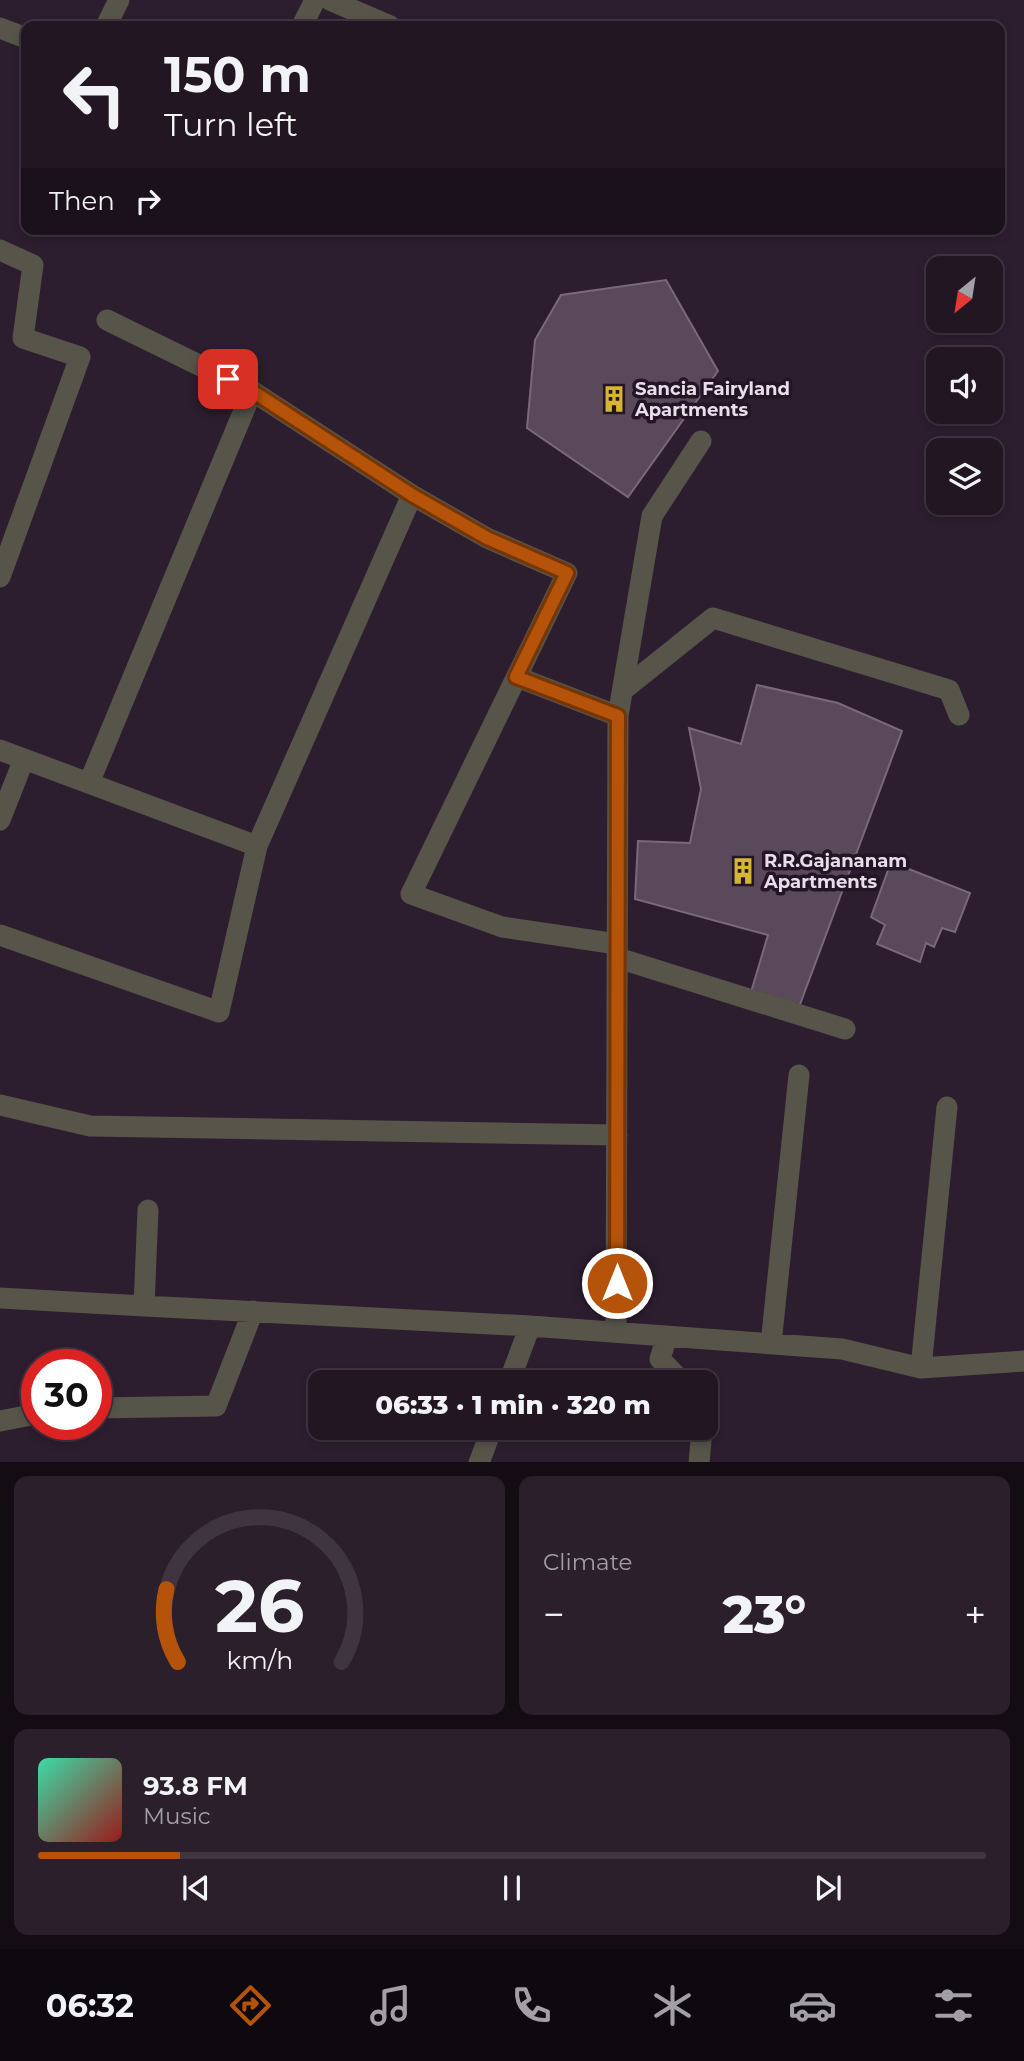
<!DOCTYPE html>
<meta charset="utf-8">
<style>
:root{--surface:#221623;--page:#2a1f2b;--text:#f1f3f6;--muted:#a29fa6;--line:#3f3541;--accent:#b45309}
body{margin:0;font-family:Montserrat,sans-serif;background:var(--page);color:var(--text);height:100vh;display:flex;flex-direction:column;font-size:26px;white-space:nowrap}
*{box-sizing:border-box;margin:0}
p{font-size:23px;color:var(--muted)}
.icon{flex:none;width:38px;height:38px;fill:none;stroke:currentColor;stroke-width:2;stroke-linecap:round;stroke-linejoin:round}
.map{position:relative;height:1462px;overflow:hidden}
.side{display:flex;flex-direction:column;gap:14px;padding:14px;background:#130c13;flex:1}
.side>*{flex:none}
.banner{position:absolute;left:21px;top:21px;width:984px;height:214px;border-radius:14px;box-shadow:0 4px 10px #0003,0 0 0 2px var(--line);background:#221623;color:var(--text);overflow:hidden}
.needle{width:46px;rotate:210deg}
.buttons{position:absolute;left:926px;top:256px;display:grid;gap:14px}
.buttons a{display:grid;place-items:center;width:77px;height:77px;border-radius:14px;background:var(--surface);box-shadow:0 4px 10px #0003,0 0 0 2px var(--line);font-size:35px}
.speed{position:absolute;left:21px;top:1349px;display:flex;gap:14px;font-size:35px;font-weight:700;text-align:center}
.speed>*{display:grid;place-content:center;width:91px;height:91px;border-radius:50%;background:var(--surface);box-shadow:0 4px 10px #0003,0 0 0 2px var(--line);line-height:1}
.speed .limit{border:10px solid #d22;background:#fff;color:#111}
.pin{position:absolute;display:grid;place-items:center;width:60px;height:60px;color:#fff;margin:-30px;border-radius:14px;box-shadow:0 4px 10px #0006}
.me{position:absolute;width:77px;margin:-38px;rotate:0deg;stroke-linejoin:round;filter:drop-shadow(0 0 5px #0008)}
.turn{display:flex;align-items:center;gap:24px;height:147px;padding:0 28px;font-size:32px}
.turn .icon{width:91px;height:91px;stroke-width:2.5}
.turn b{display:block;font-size:49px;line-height:60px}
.then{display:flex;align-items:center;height:66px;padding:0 28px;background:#0003;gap:14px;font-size:26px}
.big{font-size:52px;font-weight:800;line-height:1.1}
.side .widget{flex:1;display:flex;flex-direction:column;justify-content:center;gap:10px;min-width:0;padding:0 24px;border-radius:14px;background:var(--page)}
.side .dial{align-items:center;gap:0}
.dial svg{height:182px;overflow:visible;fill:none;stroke:var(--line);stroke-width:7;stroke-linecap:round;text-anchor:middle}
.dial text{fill:var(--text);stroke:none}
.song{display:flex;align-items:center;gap:21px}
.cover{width:84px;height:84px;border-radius:10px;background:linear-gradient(135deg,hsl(160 70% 55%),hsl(0 70% 35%))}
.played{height:7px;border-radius:4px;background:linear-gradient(90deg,var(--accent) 15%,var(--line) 15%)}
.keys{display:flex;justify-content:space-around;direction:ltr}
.heat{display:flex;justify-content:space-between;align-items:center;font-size:38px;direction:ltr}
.side .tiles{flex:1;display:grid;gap:14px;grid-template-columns:1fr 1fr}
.widget:last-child{grid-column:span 2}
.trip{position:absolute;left:308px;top:1370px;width:410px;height:70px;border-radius:14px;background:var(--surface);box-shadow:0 4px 10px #0003,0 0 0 2px var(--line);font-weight:800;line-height:70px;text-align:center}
.tabs{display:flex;height:112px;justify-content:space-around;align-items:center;background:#0e090e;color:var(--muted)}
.tabs .icon{width:49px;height:49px}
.tabs .current{color:var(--accent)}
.tabs b{font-size:32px;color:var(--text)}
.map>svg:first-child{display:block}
.building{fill:#59495b;stroke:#7a687c;stroke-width:2}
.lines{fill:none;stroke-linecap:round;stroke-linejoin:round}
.minor{stroke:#57544a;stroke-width:21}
.route-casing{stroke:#753606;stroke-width:18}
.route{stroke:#b45309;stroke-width:12}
.labels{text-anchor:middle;stroke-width:7;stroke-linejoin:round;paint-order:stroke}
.poi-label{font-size:18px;font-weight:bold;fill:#e8dee9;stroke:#231525;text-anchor:start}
</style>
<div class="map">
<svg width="1024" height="1463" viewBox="0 0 1024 1463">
<rect width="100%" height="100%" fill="#2d1e2f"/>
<path class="building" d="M 666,280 L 718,371 L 628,497 L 527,428 L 535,340 L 561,295 Z
M 757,685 L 838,703 L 902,731 L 799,1007 L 751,992 L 768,935 L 635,899 L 638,841 L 690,843 L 701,789 L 689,728 L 741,744 Z
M 891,862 L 970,893 L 955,932 L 942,928 L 934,947 L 926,943 L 920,962 L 877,944 L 885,925 L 871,917 Z"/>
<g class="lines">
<path class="minor" d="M 330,0 L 390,26
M 106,26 L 119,0
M 302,26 L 315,0
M 0,28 L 26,38
M 0,250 L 33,265 L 23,338 L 80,357 L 0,577
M 107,320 L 252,391 L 412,495
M 517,677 L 618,716
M 623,690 L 713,618 L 949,690 L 959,715
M 0,750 L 257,846 L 412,495 L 487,538 L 567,573 L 411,894 L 502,927 L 617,944
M 89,783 L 252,391
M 0,820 L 24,759
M 0,935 L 219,1012 L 257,846
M 618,958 L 845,1029
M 0,1105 L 90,1126 L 617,1135
M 148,1210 L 144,1306 L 530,1326
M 0,1298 L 144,1306
M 616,1332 L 618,716 L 652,516 L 701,441
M 667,1336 L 660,1359 L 682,1382
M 771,1344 L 799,1075
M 921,1368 L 947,1107
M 509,1382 L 530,1326 L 842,1349 L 921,1368 L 1024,1361
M 705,1400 L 705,1402
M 96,1408 L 216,1406 L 253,1311
M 0,1421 L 37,1414
M 479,1463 L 492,1428
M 699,1463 L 702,1428"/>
</g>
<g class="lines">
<defs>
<path id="route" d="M 228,379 L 252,391 L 412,495 L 487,538 L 567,573 L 516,677 L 618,716 L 617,1283"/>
</defs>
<use href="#route" class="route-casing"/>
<use href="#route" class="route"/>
</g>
<defs>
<symbol id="building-bare" viewBox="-9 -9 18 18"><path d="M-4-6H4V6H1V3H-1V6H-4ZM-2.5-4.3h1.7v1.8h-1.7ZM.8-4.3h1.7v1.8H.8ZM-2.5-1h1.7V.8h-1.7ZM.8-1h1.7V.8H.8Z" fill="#d6b534" stroke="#231525" stroke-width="2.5" paint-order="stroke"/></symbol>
</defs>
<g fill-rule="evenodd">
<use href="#building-bare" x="595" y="380" width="38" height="38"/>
<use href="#building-bare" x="724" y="852" width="38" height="38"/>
</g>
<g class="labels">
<g class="poi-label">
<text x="635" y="395">Sancia Fairyland<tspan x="635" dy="21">Apartments</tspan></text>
<text x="764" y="867">R.R.Gajananam<tspan x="764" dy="21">Apartments</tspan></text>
</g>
</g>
</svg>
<div class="buttons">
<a><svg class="needle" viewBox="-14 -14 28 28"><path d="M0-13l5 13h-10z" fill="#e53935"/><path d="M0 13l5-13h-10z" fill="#a29fa6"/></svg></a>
<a><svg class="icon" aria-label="sound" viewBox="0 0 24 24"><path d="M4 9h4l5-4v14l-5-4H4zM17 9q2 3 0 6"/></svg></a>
<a><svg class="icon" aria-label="layers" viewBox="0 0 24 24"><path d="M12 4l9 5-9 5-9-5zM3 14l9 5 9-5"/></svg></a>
</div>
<div class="speed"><div class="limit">30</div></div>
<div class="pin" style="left:228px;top:379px;background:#d93025"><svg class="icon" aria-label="arrive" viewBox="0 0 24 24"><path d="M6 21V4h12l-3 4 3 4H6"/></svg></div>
<svg class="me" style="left:617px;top:1283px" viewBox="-20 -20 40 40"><circle r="17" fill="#b45309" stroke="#fff" stroke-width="3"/><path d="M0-11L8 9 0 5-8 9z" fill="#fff"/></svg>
<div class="trip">06:33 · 1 min · 320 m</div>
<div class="banner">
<div class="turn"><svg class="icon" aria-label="left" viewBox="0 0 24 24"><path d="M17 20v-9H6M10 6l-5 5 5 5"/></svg><div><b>150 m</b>Turn left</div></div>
<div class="then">Then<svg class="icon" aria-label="right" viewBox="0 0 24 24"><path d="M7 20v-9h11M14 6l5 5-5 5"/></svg></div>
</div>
</div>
<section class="side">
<div class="tiles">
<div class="widget dial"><svg viewBox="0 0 100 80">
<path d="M14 69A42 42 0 1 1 86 69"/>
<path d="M14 69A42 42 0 0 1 9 37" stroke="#b45309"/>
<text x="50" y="56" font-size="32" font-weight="700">26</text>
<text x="50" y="72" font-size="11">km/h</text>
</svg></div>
<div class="widget"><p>Climate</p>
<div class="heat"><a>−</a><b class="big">23°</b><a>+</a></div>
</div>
<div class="widget">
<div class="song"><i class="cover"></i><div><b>93.8 FM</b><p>Music</p></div></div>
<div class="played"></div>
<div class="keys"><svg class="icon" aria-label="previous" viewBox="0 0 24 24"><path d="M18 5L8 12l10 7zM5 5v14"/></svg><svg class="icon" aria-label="pause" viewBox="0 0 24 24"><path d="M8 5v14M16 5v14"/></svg><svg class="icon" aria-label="next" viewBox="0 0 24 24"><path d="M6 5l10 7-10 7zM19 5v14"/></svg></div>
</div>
</div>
</section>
<nav class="tabs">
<b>06:32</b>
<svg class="icon current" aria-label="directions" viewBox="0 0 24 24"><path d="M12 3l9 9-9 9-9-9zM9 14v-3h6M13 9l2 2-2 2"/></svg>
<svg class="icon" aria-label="music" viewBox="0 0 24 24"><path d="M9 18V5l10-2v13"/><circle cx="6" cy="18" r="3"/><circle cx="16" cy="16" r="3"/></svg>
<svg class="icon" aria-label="phone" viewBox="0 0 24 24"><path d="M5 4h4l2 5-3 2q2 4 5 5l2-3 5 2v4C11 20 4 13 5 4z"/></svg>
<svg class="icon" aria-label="climate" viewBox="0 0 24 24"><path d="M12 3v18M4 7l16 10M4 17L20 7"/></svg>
<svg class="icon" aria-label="car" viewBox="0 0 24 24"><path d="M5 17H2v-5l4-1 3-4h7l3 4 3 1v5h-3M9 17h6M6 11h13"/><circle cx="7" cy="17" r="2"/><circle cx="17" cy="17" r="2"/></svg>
<svg class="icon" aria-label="filters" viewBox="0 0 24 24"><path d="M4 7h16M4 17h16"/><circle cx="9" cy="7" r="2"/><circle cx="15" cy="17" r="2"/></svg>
</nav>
